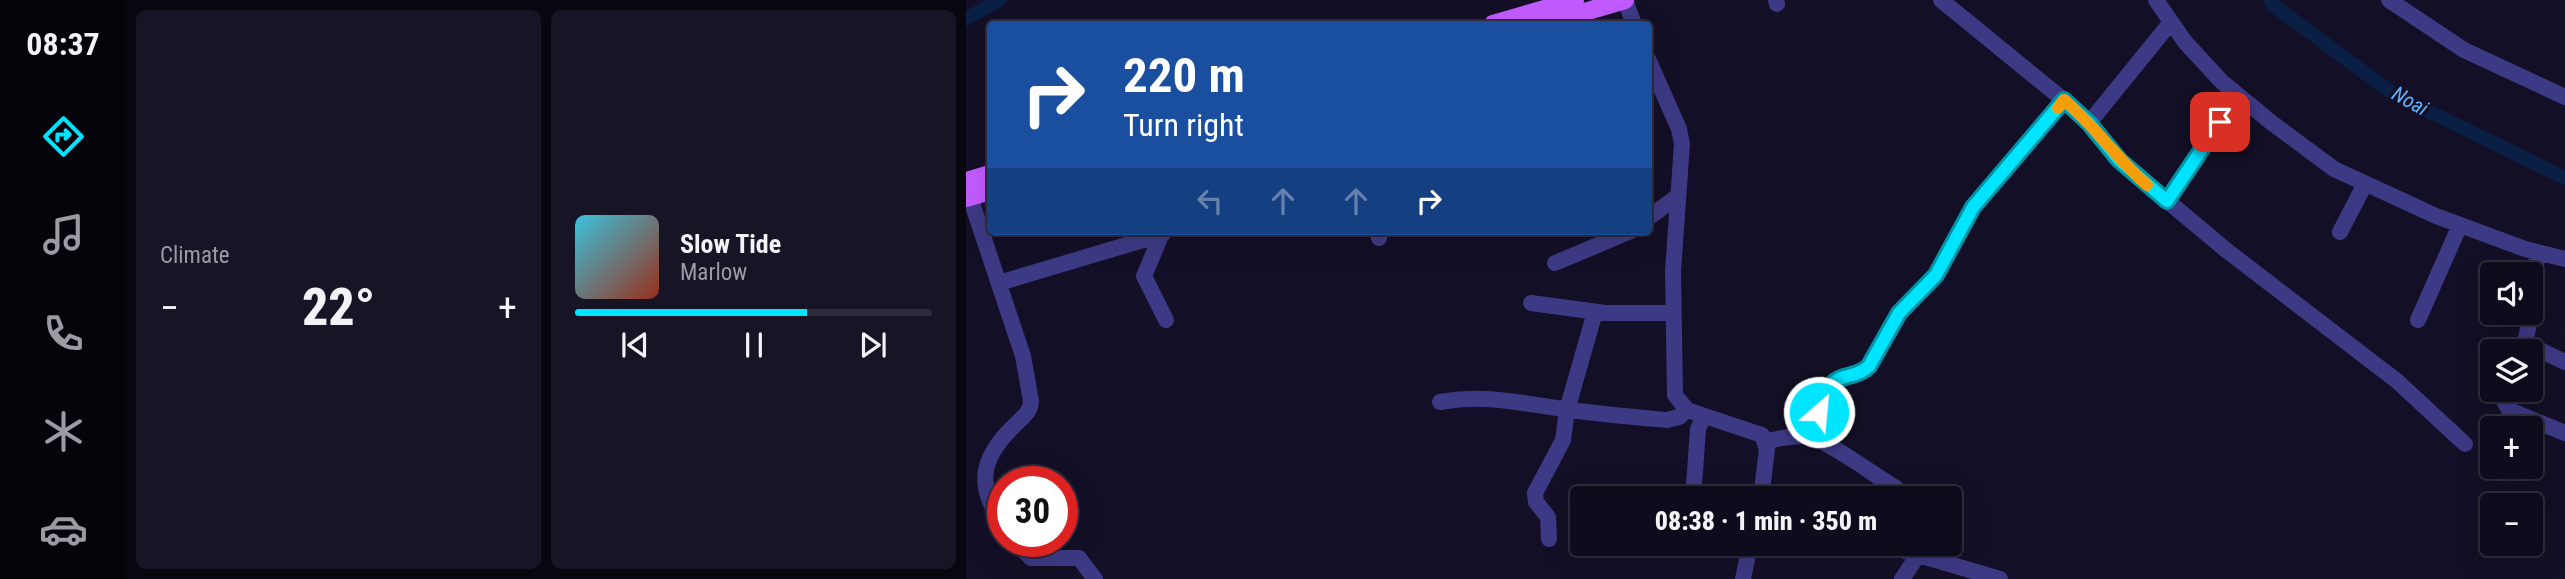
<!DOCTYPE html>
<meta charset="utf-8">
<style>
:root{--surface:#0e0b1c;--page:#171425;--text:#f1f3f6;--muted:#9b9ba3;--line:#2e2b3b;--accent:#00e5ff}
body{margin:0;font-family:"Roboto Condensed",sans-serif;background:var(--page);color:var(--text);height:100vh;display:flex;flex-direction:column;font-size:26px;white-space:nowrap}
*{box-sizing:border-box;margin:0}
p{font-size:23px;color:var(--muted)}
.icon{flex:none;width:38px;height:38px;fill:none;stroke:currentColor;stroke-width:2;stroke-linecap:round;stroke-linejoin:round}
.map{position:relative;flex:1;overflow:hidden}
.details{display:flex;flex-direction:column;gap:10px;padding:10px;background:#08060f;width:840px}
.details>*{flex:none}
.banner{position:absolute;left:21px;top:21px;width:665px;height:214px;border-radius:7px;box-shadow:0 7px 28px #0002,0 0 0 2px var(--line);background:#1a4fa0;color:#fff;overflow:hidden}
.tools{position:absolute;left:1514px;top:262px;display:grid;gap:14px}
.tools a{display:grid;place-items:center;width:63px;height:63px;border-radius:7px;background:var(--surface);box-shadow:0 7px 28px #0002,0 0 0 2px var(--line);font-size:35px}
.speed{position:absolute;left:21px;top:466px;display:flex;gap:14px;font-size:35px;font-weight:700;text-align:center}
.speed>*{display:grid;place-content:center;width:91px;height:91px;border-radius:50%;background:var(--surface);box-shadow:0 7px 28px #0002,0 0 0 2px var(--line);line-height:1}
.speed .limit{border:10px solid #d22;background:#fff;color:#111}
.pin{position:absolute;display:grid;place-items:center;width:60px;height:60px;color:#fff;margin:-30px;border-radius:14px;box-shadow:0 4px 10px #0006}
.me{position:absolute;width:77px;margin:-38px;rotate:27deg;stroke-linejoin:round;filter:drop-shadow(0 0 5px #0008)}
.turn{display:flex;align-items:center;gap:24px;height:147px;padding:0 21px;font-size:32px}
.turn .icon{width:91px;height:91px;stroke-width:2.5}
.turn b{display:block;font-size:49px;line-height:60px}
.lanes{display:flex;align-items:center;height:66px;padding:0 21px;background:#0003;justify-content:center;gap:35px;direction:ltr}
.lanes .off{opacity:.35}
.big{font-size:52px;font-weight:800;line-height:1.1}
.details .card{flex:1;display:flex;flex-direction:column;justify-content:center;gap:10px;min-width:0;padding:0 24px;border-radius:10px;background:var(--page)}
.song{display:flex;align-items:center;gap:21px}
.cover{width:84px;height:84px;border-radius:10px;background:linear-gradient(135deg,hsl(190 70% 55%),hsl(10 70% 35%))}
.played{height:7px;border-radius:4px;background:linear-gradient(90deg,var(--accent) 65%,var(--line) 65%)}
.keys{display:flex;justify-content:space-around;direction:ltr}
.heat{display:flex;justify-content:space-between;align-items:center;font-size:38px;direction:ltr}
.details .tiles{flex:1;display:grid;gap:10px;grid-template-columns:repeat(2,1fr)}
.trip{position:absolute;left:604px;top:486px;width:392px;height:70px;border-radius:7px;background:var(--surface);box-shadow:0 7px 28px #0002,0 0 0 2px var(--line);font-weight:800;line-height:70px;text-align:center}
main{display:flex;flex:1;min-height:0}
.dock{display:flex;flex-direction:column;width:126px;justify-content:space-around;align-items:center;background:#06040b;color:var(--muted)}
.dock .icon{width:49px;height:49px}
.dock .current{color:var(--accent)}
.dock b{font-size:32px;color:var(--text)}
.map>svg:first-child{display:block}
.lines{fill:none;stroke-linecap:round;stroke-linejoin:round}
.canal{stroke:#0a1f44;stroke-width:14}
.minor{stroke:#3d3a85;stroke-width:16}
.major{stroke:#c25bff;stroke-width:18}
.route-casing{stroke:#0095a6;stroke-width:18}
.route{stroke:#00e5ff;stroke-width:12}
.slow{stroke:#f59e0b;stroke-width:12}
.labels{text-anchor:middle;stroke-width:7;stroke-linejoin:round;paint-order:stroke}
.water-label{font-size:21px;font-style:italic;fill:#62b6ff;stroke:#130f26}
</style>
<main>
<nav class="dock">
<b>08:37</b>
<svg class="icon current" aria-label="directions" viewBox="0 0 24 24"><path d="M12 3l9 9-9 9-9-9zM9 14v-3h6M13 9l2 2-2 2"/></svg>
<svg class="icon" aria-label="music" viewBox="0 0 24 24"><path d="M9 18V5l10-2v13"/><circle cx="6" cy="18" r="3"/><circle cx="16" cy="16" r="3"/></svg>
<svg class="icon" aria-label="phone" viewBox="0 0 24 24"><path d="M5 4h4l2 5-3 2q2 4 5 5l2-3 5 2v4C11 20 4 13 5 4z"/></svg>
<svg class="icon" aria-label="climate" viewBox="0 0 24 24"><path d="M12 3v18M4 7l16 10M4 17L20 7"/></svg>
<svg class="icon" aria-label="car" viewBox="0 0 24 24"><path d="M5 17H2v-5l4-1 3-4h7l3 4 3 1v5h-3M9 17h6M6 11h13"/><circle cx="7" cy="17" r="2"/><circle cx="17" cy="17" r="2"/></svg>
</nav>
<section class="details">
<div class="tiles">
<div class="card"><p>Climate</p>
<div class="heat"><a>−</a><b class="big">22°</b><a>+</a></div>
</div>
<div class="card">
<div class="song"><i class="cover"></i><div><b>Slow Tide</b><p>Marlow</p></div></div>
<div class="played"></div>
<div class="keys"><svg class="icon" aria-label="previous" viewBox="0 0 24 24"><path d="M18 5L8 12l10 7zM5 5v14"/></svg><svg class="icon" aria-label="pause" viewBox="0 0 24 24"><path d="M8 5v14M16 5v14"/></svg><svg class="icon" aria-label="next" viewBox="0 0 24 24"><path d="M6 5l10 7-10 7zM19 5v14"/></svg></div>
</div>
</div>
</section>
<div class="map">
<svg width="1599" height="579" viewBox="0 0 1599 579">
<rect width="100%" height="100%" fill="#130f26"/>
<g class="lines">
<path class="canal" d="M 1305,0 L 1307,5 L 1429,95 L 1599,178
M 0,19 L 33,0"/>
<path class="minor" d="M 659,0 L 668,24
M 810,0 L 811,4
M 975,0 L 1111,111 L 1162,168 L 1260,250 L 1431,381 L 1499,444
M 1190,0 L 1219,42 L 1256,82 L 1306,123 L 1368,169 L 1470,216 L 1559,249 L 1599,259
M 1423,0 L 1498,50 L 1599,97
M 682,59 L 713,129 L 716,144 L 707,271 L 709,395 L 721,410 L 796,435 L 801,449 L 795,499
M 1123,123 L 1205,22
M 4,197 L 57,356 L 65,401 C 65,413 54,419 47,427 C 14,459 10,487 37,524
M 1201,201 L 1254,122
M 682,218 L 712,196
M 197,231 L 178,276 L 200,320
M 412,231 L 413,238
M 1374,232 L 1399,184
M 1571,253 L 1566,309 L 1559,343 L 1599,362
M 589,263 L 665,231
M 33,283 L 197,234
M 565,303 L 639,313 L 707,313
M 1452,320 L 1494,225
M 1532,390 L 1543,410 L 1599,433
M 474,402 C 520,394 553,403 598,409 C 632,414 667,417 701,420 L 713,417 L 721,410
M 843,437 L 864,387 C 874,375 892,378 903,366 L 934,313 L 970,275 L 1007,207 L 1098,100
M 800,441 C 813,439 830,434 844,437 C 863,441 909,476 930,488 L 938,499
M 727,499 L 732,429 L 737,418
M 583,539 L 582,517 L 570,502 L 569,493 L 597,440 L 601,410 L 629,312
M 49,541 L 65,558 L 113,558 L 129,579
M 931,544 L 939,551 L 1034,579
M 777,579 L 784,544
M 936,579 L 952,555"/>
<path class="major" d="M 527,24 L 609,0
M 578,24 L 659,0
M 0,181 L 24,174
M 0,198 L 24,191"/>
</g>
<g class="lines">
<defs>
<path id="route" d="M 853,412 C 857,403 860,391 866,384 C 875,374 893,377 903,366 L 933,313 L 970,275 L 1007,207 L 1098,100 L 1123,123 L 1153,160 L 1201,201 L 1254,122"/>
</defs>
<use href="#route" class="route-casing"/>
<use href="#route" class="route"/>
<path class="slow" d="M 1092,108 L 1098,100 C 1129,126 1151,159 1181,185"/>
</g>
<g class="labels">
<g class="water-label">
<text transform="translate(1444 101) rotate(29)" y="7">Noai</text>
</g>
</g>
</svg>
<div class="tools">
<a><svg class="icon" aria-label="sound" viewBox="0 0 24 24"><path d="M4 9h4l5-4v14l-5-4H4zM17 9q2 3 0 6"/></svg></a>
<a><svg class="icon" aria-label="layers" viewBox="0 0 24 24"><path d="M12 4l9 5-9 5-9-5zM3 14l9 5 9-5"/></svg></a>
<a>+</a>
<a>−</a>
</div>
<div class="speed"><div class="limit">30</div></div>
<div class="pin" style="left:1254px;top:122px;background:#d93025"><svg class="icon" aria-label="arrive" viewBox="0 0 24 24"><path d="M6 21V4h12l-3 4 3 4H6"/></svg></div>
<svg class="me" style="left:853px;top:412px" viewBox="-20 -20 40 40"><circle r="17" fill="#00e5ff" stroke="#fff" stroke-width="3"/><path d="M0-11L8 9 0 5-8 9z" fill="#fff"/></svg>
<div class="trip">08:38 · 1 min · 350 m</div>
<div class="banner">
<div class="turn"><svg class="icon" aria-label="right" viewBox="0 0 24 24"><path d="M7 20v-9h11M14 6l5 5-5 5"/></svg><div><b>220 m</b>Turn right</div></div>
<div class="lanes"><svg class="icon off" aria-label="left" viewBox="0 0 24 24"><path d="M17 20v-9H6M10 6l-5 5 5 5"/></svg><svg class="icon off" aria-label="ahead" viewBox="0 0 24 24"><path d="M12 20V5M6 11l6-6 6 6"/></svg><svg class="icon off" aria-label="ahead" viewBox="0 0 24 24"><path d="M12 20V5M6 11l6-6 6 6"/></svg><svg class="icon" aria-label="right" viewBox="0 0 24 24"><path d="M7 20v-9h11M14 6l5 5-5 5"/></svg></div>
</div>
</div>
</main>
